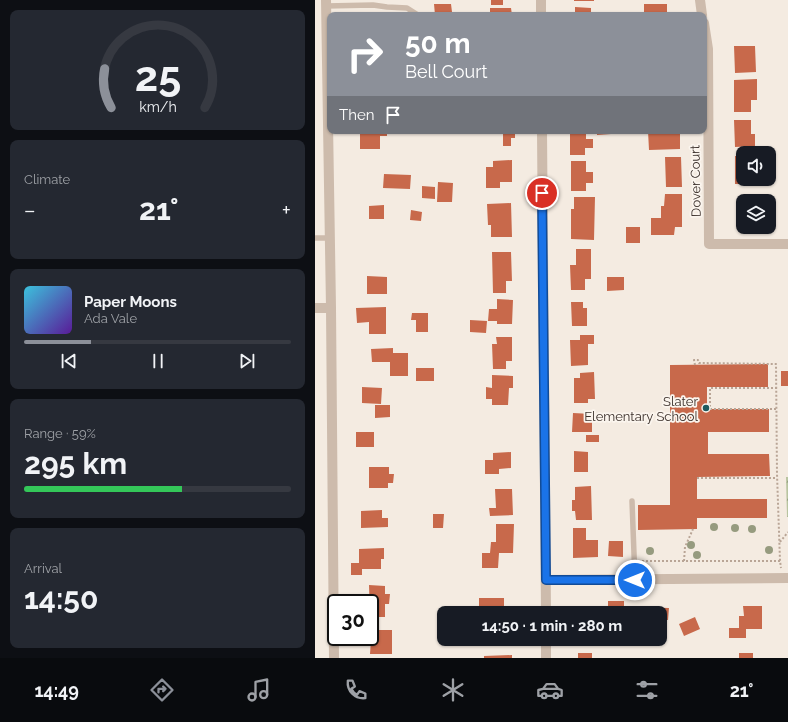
<!DOCTYPE html>
<meta charset="utf-8">
<style>
:root{--surface:#171b24;--page:#242831;--text:#f1f3f6;--muted:#9ea1a6;--line:#363941;--accent:#8c9099}
body{margin:0;font-family:Raleway,sans-serif;background:var(--page);color:var(--text);height:100vh;display:flex;flex-direction:column;font-size:15px;white-space:nowrap}
*{box-sizing:border-box;margin:0}
p{font-size:13px;color:var(--muted)}
.icon{flex:none;width:22px;height:22px;fill:none;stroke:currentColor;stroke-width:2;stroke-linecap:round;stroke-linejoin:round}
.map{position:relative;flex:1;overflow:hidden}
.details{display:flex;flex-direction:column;gap:10px;padding:10px;background:#0d0f14;width:315px}
.details>*{flex:none}
.top-card{position:absolute;left:12px;top:12px;width:380px;height:122px;border-radius:8px;box-shadow:0 1px 3px #0004;background:#8c9099;color:#fff;overflow:hidden}
.fabs{position:absolute;left:421px;top:146px;display:grid;gap:8px}
.fabs a{display:grid;place-items:center;width:40px;height:40px;border-radius:8px;background:var(--surface);box-shadow:0 1px 3px #0004;font-size:20px}
.speed{position:absolute;left:12px;top:594px;display:flex;gap:8px;font-size:20px;font-weight:700;text-align:center}
.speed>*{display:grid;place-content:center;width:52px;height:52px;border-radius:50%;background:var(--surface);box-shadow:0 1px 3px #0004;line-height:1}
.speed .limit{border:2px solid #111;border-radius:6px;background:#fff;color:#111}
.pin{position:absolute;display:grid;place-items:center;width:34px;height:34px;color:#fff;margin:-17px;border:2px solid #fff;border-radius:50%;box-shadow:0 1px 4px #0007}
.me{position:absolute;width:44px;margin:-22px;rotate:270deg;stroke-linejoin:round;filter:drop-shadow(0 0 3px #0008)}
.turn{display:flex;align-items:center;gap:14px;height:84px;padding:0 12px;font-size:18px}
.turn .icon{width:52px;height:52px;stroke-width:2.5}
.turn b{display:block;font-size:28px;line-height:34px}
.then{display:flex;align-items:center;height:38px;padding:0 12px;background:#0003;gap:8px;font-size:15px}
.big{font-size:30px;font-weight:700;line-height:1.1}
.details .card{flex:1;display:flex;flex-direction:column;justify-content:center;gap:6px;min-width:0;padding:0 14px;border-radius:8px;background:var(--page)}
.details .dial{align-items:center;gap:0}
.dial svg{height:104px;overflow:visible;fill:none;stroke:var(--line);stroke-width:7;stroke-linecap:round;text-anchor:middle}
.dial text{fill:var(--text);stroke:none}
.song{display:flex;align-items:center;gap:12px}
.cover{width:48px;height:48px;border-radius:6px;background:linear-gradient(135deg,hsl(190 70% 55%),hsl(270 70% 35%))}
.played{height:4px;border-radius:2px;background:linear-gradient(90deg,var(--accent) 25%,var(--line) 25%)}
.keys{display:flex;justify-content:space-around;direction:ltr}
.heat{display:flex;justify-content:space-between;align-items:center;font-size:22px;direction:ltr}
.charge{height:6px;border-radius:3px;background:linear-gradient(90deg,#34c759 59%,var(--line) 0)}
.trip{position:absolute;left:122px;top:606px;width:230px;height:40px;border-radius:8px;background:var(--surface);box-shadow:0 1px 3px #0004;font-weight:700;line-height:40px;text-align:center}
.menu{display:flex;height:64px;justify-content:space-around;align-items:center;background:#090b0e;color:var(--muted)}
.menu .icon{width:28px;height:28px}
.menu .on{color:var(--accent)}
.menu b{font-size:18px;color:var(--text)}
main{display:flex;flex:1;min-height:0}
.map>svg:first-child{display:block}
.park{fill:url(#park-crowns)}
.building{fill:#c8694b}
.lines{fill:none;stroke-linecap:round;stroke-linejoin:round}
.path{stroke:#b9a596;stroke-width:2;stroke-dasharray:2 2;stroke-linecap:butt}
.lane{stroke:#cdbbac;stroke-width:5.5}
.street{stroke:#cdbbac;stroke-width:10}
.tree{fill:#969b7f}
.route-casing{stroke:#114b97;stroke-width:10}
.route{stroke:#1a73e8;stroke-width:7}
.poi-dot{fill:#1f5a5e;stroke:#fbf5ee;stroke-width:1.5}
.labels{text-anchor:middle;stroke-width:3.5;stroke-linejoin:round;paint-order:stroke}
.street-label{font-size:13px;fill:#3b302b;stroke:#fbf5ee}
.poi-label{font-size:13px;fill:#3b302b;stroke:#fbf5ee;text-anchor:end}
</style>
<main>
<section class="details">
<div class="card dial"><svg viewBox="0 0 100 80">
<path d="M14 69A42 42 0 1 1 86 69"/>
<path d="M14 69A42 42 0 0 1 9 39" stroke="#8c9099"/>
<text x="50" y="56" font-size="32" font-weight="700">25</text>
<text x="50" y="72" font-size="11">km/h</text>
</svg></div>
<div class="card"><p>Climate</p>
<div class="heat"><a>−</a><b class="big">21°</b><a>+</a></div>
</div>
<div class="card">
<div class="song"><i class="cover"></i><div><b>Paper Moons</b><p>Ada Vale</p></div></div>
<div class="played"></div>
<div class="keys"><svg class="icon" aria-label="previous" viewBox="0 0 24 24"><path d="M18 5L8 12l10 7zM5 5v14"/></svg><svg class="icon" aria-label="pause" viewBox="0 0 24 24"><path d="M8 5v14M16 5v14"/></svg><svg class="icon" aria-label="next" viewBox="0 0 24 24"><path d="M6 5l10 7-10 7zM19 5v14"/></svg></div>
</div>
<div class="card"><p>Range · 59%</p><b class="big">295 km</b><div class="charge"></div></div>
<div class="card"><p>Arrival</p><b class="big">14:50</b></div>
</section>
<div class="map">
<svg width="473" height="658" viewBox="0 0 473 658">
<defs>
<pattern id="park-crowns" width="20" height="18" patternUnits="userSpaceOnUse"><rect width="20" height="18" fill="#b8c4a0"/><path d="M2 6a3 3 0 1 1 6 0M12 15a3 3 0 1 1 6 0" fill="none" stroke="#97a083"/></pattern>
</defs>
<rect width="100%" height="100%" fill="#f4ebe1"/>
<path class="park" d="M 471,477 L 473,477 L 473,517 L 472,517 Z"/>
<path class="building" d="M 176,0 L 188,0 L 188,5 L 176,5 Z
M 259,0 L 279,0 L 279,1 L 259,1 Z
M 119,4 L 136,4 L 137,12 L 127,13 L 127,15 L 120,15 Z
M 329,4 L 352,4 L 352,14 L 329,15 Z
M 260,7 L 276,8 L 276,15 L 256,15 L 256,13 L 260,13 Z
M 175,8 L 196,8 L 197,15 L 175,15 Z
M 419,46 L 440,46 L 441,72 L 420,73 Z
M 442,79 L 442,100 L 436,100 L 436,112 L 419,112 L 419,80 Z
M 419,120 L 436,120 L 436,134 L 440,134 L 440,146 L 420,147 Z
M 58,131 L 72,131 L 72,136 L 65,136 L 65,149 L 45,149 L 45,132 L 58,132 Z
M 188,131 L 200,131 L 200,138 L 196,138 L 196,146 L 188,146 Z
M 255,131 L 271,131 L 271,139 L 278,139 L 278,148 L 270,148 L 270,155 L 255,155 Z
M 282,131 L 296,131 L 296,134 L 282,135 Z
M 333,131 L 365,131 L 365,149 L 334,150 Z
M 420,156 L 428,156 L 428,179 L 436,179 L 436,184 L 420,184 Z
M 350,157 L 366,157 L 367,187 L 351,187 Z
M 197,160 L 197,182 L 185,182 L 185,188 L 171,188 L 171,167 L 178,167 L 178,161 Z
M 256,161 L 271,161 L 271,172 L 278,172 L 278,183 L 271,183 L 271,191 L 256,191 Z
M 69,174 L 96,175 L 95,189 L 68,188 Z
M 123,182 L 138,183 L 137,202 L 122,202 Z
M 107,186 L 120,187 L 120,199 L 107,198 Z
M 350,194 L 367,194 L 367,227 L 360,227 L 359,235 L 336,235 L 336,218 L 346,218 L 346,206 L 349,206 Z
M 425,195 L 438,195 L 438,201 L 428,201 L 428,217 L 422,217 L 422,202 L 425,202 Z
M 259,197 L 280,197 L 279,240 L 256,239 L 256,209 L 259,209 Z
M 454,201 L 457,201 L 457,216 L 454,216 Z
M 196,203 L 197,237 L 176,237 L 176,225 L 173,225 L 172,204 Z
M 69,205 L 69,219 L 54,219 L 54,206 Z
M 96,210 L 107,212 L 106,221 L 95,220 Z
M 311,227 L 325,227 L 325,243 L 311,243 Z
M 261,249 L 276,249 L 276,279 L 270,279 L 270,290 L 256,290 L 255,265 L 261,265 Z
M 177,252 L 196,252 L 197,281 L 191,281 L 191,293 L 178,293 Z
M 52,276 L 72,277 L 72,294 L 52,294 Z
M 292,277 L 309,277 L 309,290 L 292,291 Z
M 182,299 L 198,300 L 197,324 L 182,324 L 182,321 L 173,321 L 174,309 L 182,309 Z
M 256,302 L 268,302 L 268,308 L 272,308 L 272,326 L 257,326 Z
M 71,307 L 71,334 L 54,334 L 54,322 L 42,323 L 41,308 Z
M 97,313 L 113,313 L 113,332 L 101,332 L 101,320 L 96,320 Z
M 155,320 L 172,321 L 171,333 L 155,332 Z
M 265,335 L 279,335 L 279,344 L 273,344 L 273,365 L 256,366 L 255,340 L 265,340 Z
M 181,337 L 197,337 L 197,361 L 191,361 L 191,369 L 178,369 L 177,344 L 182,344 Z
M 78,348 L 78,353 L 93,353 L 93,376 L 75,376 L 75,362 L 57,362 L 56,349 Z
M 453,364 L 453,387 L 392,387 L 392,409 L 454,409 L 454,432 L 393,432 L 393,454 L 454,454 L 455,476 L 382,477 L 382,499 L 452,499 L 452,518 L 382,518 L 382,529 L 323,530 L 323,505 L 355,505 L 355,365 Z
M 101,368 L 119,368 L 119,381 L 101,381 Z
M 466,371 L 473,371 L 473,386 L 466,386 Z
M 279,372 L 280,399 L 273,399 L 273,403 L 259,403 L 259,378 L 265,378 L 265,373 Z
M 177,375 L 198,376 L 198,388 L 194,388 L 193,405 L 177,405 L 177,399 L 171,399 L 171,387 L 177,388 Z
M 47,387 L 67,388 L 66,404 L 47,403 Z
M 60,405 L 75,405 L 75,417 L 60,418 Z
M 258,413 L 277,414 L 277,432 L 257,432 Z
M 41,432 L 59,432 L 59,447 L 41,447 Z
M 271,435 L 284,435 L 284,442 L 271,442 Z
M 259,451 L 273,452 L 273,472 L 259,472 Z
M 196,452 L 196,468 L 184,469 L 184,474 L 170,474 L 170,460 L 178,460 L 178,453 Z
M 54,467 L 74,467 L 74,474 L 79,474 L 78,483 L 73,483 L 73,488 L 54,488 Z
M 276,486 L 277,520 L 261,520 L 260,511 L 257,511 L 257,500 L 260,500 L 260,487 Z
M 180,489 L 197,489 L 198,515 L 175,516 L 174,508 L 181,508 Z
M 67,510 L 67,518 L 73,518 L 73,527 L 46,528 L 46,511 Z
M 118,514 L 129,514 L 128,528 L 118,528 Z
M 181,524 L 199,524 L 198,553 L 184,553 L 183,568 L 167,568 L 167,553 L 175,553 L 176,542 L 181,542 Z
M 258,528 L 271,528 L 271,540 L 283,540 L 283,557 L 258,558 Z
M 294,541 L 308,541 L 308,557 L 293,556 Z
M 69,548 L 69,559 L 66,559 L 66,569 L 47,569 L 47,575 L 36,575 L 36,563 L 44,563 L 44,549 Z
M 54,585 L 70,586 L 70,594 L 75,594 L 74,604 L 70,604 L 70,617 L 55,617 Z
M 164,598 L 189,598 L 189,609 L 195,609 L 195,613 L 176,613 L 176,610 L 164,610 Z
M 293,601 L 309,601 L 309,613 L 293,613 Z
M 428,606 L 447,606 L 447,629 L 431,629 L 431,638 L 414,638 L 414,628 L 424,628 L 424,616 L 429,616 Z
M 262,607 L 284,607 L 284,613 L 262,613 Z
M 319,607 L 354,608 L 353,620 L 345,620 L 345,613 L 319,613 Z
M 380,617 L 385,629 L 369,636 L 364,624 Z
M 61,630 L 77,630 L 77,654 L 55,654 L 56,640 L 61,640 Z
M 263,653 L 277,653 L 277,658 L 263,658 Z
M 424,653 L 438,653 L 438,658 L 424,658 Z
M 197,655 L 197,658 L 169,658 L 169,656 Z"/>
<g class="lines">
<path class="path" d="M 380,365 L 379,360 L 383,360 L 384,363 L 461,364 L 462,474 L 465,561
M 462,388 L 395,388 L 395,409 L 462,409
M 382,478 L 462,478
M 465,542 L 473,532
M 327,561 L 465,561 L 466,568
M 369,561 L 370,547 L 378,529"/>
<path class="lane" d="M 11,6 L 58,5 L 72,7 L 92,8 L 103,15
M 0,238 L 15,238
M 317,501 L 320,580"/>
<path class="street" d="M 11,0 L 16,308 L 19,658
M 226,0 L 226,15
M 385,0 L 387,15
M 389,23 L 393,49 L 394,244 L 473,244
M 227,131 L 231,613
M 0,308 L 16,308
M 231,580 L 473,578
M 231,658 L 231,639"/>
</g>
<g class="tree">
<circle cx="399" cy="527" r="4"/>
<circle cx="420" cy="528" r="4"/>
<circle cx="437" cy="529" r="4"/>
<circle cx="376" cy="545" r="4"/>
<circle cx="454" cy="550" r="4"/>
<circle cx="335" cy="551" r="4"/>
<circle cx="382" cy="555" r="4"/>
</g>
<g class="lines">
<defs>
<path id="route" d="M 227,193 L 231,580 L 320,580"/>
</defs>
<use href="#route" class="route-casing"/>
<use href="#route" class="route"/>
</g>
<circle class="poi-dot" cx="391" cy="408" r="4"/>
<g class="labels">
<g class="street-label">
<text transform="translate(380 181) rotate(-91)" y="5">Dover Court</text>
</g>
<g class="poi-label">
<text x="383" y="406">Slater<tspan x="383" dy="15">Elementary School</tspan></text>
</g>
</g>
</svg>
<div class="fabs">
<a><svg class="icon" aria-label="sound" viewBox="0 0 24 24"><path d="M4 9h4l5-4v14l-5-4H4zM17 9q2 3 0 6"/></svg></a>
<a><svg class="icon" aria-label="layers" viewBox="0 0 24 24"><path d="M12 4l9 5-9 5-9-5zM3 14l9 5 9-5"/></svg></a>
</div>
<div class="speed"><div class="limit">30</div></div>
<div class="pin" style="left:227px;top:193px;background:#d93025"><svg class="icon" aria-label="arrive" viewBox="0 0 24 24"><path d="M6 21V4h12l-3 4 3 4H6"/></svg></div>
<svg class="me" style="left:320px;top:580px" viewBox="-20 -20 40 40"><circle r="17" fill="#1a73e8" stroke="#fff" stroke-width="3"/><path d="M0-11L8 9 0 5-8 9z" fill="#fff"/></svg>
<div class="trip">14:50 · 1 min · 280 m</div>
<div class="top-card">
<div class="turn"><svg class="icon" aria-label="right" viewBox="0 0 24 24"><path d="M7 20v-9h11M14 6l5 5-5 5"/></svg><div><b>50 m</b>Bell Court</div></div>
<div class="then">Then<svg class="icon" aria-label="arrive" viewBox="0 0 24 24"><path d="M6 21V4h12l-3 4 3 4H6"/></svg></div>
</div>
</div>
</main>
<nav class="menu">
<b>14:49</b>
<svg class="icon on" aria-label="directions" viewBox="0 0 24 24"><path d="M12 3l9 9-9 9-9-9zM9 14v-3h6M13 9l2 2-2 2"/></svg>
<svg class="icon" aria-label="music" viewBox="0 0 24 24"><path d="M9 18V5l10-2v13"/><circle cx="6" cy="18" r="3"/><circle cx="16" cy="16" r="3"/></svg>
<svg class="icon" aria-label="phone" viewBox="0 0 24 24"><path d="M5 4h4l2 5-3 2q2 4 5 5l2-3 5 2v4C11 20 4 13 5 4z"/></svg>
<svg class="icon" aria-label="climate" viewBox="0 0 24 24"><path d="M12 3v18M4 7l16 10M4 17L20 7"/></svg>
<svg class="icon" aria-label="car" viewBox="0 0 24 24"><path d="M5 17H2v-5l4-1 3-4h7l3 4 3 1v5h-3M9 17h6M6 11h13"/><circle cx="7" cy="17" r="2"/><circle cx="17" cy="17" r="2"/></svg>
<svg class="icon" aria-label="filters" viewBox="0 0 24 24"><path d="M4 7h16M4 17h16"/><circle cx="9" cy="7" r="2"/><circle cx="15" cy="17" r="2"/></svg>
<b>21°</b>
</nav>
